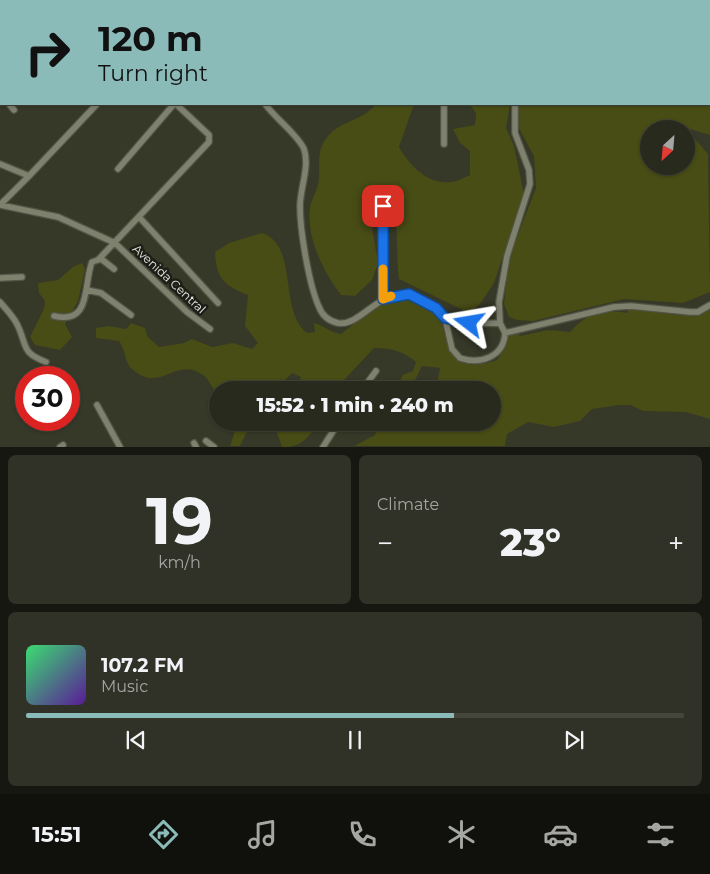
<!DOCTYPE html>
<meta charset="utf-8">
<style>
:root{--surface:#282a1e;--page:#303227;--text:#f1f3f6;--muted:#a5a7a4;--line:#44463c;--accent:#8bbbb9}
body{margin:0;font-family:Montserrat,sans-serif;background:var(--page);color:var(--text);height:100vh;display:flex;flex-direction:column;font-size:19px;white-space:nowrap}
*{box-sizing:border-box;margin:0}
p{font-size:16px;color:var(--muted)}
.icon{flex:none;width:28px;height:28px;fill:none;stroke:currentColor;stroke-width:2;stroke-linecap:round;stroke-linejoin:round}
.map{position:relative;height:447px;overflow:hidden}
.drawer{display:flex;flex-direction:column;gap:8px;padding:8px;background:#161710;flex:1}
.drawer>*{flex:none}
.banner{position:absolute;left:0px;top:0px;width:710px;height:105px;box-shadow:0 1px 4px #0004,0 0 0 1px var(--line);background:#8bbbb9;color:#111;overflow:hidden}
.needle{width:32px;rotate:206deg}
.fabs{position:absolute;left:640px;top:120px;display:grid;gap:10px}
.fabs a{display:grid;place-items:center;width:55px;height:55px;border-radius:50%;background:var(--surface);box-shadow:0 1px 4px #0004,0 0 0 1px var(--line);font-size:25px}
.speed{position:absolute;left:15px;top:366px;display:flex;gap:10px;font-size:25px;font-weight:700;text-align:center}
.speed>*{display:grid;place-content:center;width:65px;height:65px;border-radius:50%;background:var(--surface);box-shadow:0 1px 4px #0004,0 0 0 1px var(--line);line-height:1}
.speed .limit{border:8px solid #d22;background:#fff;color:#111}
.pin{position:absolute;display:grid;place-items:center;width:42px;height:42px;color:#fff;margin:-21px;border-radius:10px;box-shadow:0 2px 8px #0006}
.me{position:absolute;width:55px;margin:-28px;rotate:284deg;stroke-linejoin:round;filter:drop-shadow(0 0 4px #0008)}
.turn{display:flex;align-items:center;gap:18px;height:105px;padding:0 15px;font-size:22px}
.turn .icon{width:65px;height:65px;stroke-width:2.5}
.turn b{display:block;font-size:35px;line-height:42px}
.big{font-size:38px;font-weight:800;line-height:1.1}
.drawer .card{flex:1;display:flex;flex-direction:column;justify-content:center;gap:8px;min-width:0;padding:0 18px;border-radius:8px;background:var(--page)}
.drawer .dial{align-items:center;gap:0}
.dial b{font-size:65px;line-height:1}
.song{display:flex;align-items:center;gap:15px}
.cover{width:60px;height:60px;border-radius:8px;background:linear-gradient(135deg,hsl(140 70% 55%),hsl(270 70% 35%))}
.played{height:5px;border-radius:2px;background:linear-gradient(90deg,var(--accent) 65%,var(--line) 65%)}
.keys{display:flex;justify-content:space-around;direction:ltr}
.heat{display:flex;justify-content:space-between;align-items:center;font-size:28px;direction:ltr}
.drawer .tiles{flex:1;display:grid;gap:8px;grid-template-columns:1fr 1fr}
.card:last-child{grid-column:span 2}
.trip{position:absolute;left:209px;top:381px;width:292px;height:50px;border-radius:25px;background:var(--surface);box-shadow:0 1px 4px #0004,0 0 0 1px var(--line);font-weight:800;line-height:50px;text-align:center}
.dock{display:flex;height:80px;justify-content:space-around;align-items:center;background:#10110c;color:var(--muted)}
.dock .icon{width:35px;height:35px}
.dock .selected{color:var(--accent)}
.dock b{font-size:22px;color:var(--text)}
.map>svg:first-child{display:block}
.green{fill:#484c15}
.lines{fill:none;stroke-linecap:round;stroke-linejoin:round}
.minor-casing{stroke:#535446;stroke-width:8}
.minor{stroke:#7f816f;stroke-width:5.5}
.route-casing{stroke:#114b97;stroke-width:12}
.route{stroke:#1a73e8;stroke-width:9}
.slow{stroke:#f59e0b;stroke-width:9}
.labels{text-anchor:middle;stroke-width:5;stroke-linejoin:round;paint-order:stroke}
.street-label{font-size:12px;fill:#e9eae0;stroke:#1d1e17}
</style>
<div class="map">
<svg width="710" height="447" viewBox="0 0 710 447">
<rect width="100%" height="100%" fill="#363828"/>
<path class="green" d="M 670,0 L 710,0 L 710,135 L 673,124 L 676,129 L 649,129 L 649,166 L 686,166 L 686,137 L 695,139 L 708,154 L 710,292 L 683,303 L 624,299 L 533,321 L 517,320 L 509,317 L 504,304 L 509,258 L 536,188 L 534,156 L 517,125 L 519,104 L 709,104 L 709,1 Z
M 376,104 L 414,104 L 399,147 C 409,165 428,185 451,182 C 457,182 464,177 470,175 L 470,151 L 460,143 L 453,129 L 475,125 L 476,113 L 469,104 L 510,104 L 506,128 L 514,146 L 524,194 L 494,283 L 480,304 L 469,313 L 399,279 C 395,253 401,213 387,191 L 373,195 L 369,210 L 378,263 L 372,280 L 355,296 L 341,295 C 323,271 306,238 310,207 C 312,197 319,188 319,178 C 320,161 316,149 329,135 C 341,121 364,120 376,104 Z
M 262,233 C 299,245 278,310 307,333 L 315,332 L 314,323 C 323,325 329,332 341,334 L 375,307 L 406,294 C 419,301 432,307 440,320 C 444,328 445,338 448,346 C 455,368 479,367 497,360 L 508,342 L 507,335 L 518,334 L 520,336 L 548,330 L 570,332 C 587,313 602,309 627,313 L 629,307 C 654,311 688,322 710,307 L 710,419 L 686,412 L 643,411 L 630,405 L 620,405 L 592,409 L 580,421 L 554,427 L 528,422 L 507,434 L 505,446 L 354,446 L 375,435 L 379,423 L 492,422 L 492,390 L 436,390 L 440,368 L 422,366 L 411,388 L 400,390 L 398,384 L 403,375 L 413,371 L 416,362 C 403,351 391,348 374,348 L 345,379 L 339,390 L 296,390 L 301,377 L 292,373 C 272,397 247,390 218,390 L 217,394 C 212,388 209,379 203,375 C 175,355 161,395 132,369 C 124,362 126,350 119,341 L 96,338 L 96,328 L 109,326 L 126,329 L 131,323 L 145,328 L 147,336 L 159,347 L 184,343 L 192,339 L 212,347 L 233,343 L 252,349 L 258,343 L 245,326 L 248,295 C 224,286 216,278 215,252 L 229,243 Z
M 82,263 L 85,269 L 78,301 L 65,324 L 72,337 L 60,350 L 35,345 L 30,337 L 44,309 L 45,301 L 39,293 L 38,283 L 58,280 L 73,267 Z
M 238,422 L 251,423 L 240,446 L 230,446 Z
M 282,422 L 318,422 L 318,423 C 307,439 302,447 282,447 L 277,433 Z"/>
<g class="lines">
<defs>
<path id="minor" d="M 97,0 L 97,1
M 181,0 L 181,1
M 612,0 L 614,1
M 449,1 L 449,0
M 526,1 L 526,0
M 593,1 L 594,0
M 0,18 L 1,18
M 0,91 L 1,93
M 9,104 L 14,110
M 265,104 C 275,118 298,135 304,149 C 310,166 300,189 300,206 C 300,231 309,285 319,307 C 322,315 329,321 338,323 C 359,327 380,290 406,294 C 422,295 432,309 444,317 C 458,327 484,323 500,323
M 444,104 L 444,144
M 0,164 L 29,176 L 97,104
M 118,169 L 174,104
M 1,204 L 29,176
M 0,205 L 58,217 L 115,243 L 187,312 L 210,329
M 383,206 L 383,299
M 140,218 L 218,303
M 100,258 L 114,269
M 0,278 L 22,277
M 87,290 L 101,293 L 131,315
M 0,302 C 6,309 13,316 17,324 C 28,346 20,352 46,362
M 54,316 C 92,325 83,285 92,262 L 98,260 L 209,142 L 209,135 L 176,104
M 445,318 L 452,349 L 460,358 C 480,365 504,357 505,333 L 500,323 L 499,302 L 507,256 L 530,184 L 529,170 L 515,133 L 515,104
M 505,333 L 614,307 L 631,306 L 690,312 L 698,312 L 710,305
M 362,390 L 376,371
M 97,405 L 120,447
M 206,441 L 214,447
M 194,443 L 196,447
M 60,447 L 63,445
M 323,447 L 339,422"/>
</defs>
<use href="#minor" class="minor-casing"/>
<use href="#minor" class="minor"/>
</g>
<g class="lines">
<defs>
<path id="route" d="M 383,206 L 383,299 L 409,294 L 436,308 L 445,318 L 469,323"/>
</defs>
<use href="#route" class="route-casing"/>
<use href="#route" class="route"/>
<path class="slow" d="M 383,269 L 383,299 L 391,296"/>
</g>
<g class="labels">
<g class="street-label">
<text transform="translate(169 279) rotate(43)" y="4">Avenida Central</text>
</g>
</g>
</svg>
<div class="fabs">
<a><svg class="needle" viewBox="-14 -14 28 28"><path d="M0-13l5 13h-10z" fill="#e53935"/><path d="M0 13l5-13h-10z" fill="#a5a7a4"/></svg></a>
</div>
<div class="speed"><div class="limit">30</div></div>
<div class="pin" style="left:383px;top:206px;background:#d93025"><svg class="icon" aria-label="arrive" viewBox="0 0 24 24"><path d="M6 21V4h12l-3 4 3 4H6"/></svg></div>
<svg class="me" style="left:469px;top:323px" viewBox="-20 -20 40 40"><path d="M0-17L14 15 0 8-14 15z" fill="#1a73e8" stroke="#fff" stroke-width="4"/></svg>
<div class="trip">15:52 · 1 min · 240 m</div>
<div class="banner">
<div class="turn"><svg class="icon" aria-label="right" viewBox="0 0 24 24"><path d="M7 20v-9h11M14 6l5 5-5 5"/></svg><div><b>120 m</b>Turn right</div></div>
</div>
</div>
<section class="drawer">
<div class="tiles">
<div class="card dial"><b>19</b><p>km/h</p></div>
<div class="card"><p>Climate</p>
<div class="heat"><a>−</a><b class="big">23°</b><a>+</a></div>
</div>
<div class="card">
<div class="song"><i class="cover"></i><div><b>107.2 FM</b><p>Music</p></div></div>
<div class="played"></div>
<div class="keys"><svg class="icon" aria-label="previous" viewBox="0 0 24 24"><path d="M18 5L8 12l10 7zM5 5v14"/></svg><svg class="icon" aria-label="pause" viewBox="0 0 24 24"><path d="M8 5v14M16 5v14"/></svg><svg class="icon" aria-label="next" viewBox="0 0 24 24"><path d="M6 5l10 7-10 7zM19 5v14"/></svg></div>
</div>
</div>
</section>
<nav class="dock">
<b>15:51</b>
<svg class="icon selected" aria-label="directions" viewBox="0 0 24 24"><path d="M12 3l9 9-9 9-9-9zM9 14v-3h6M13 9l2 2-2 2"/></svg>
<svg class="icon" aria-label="music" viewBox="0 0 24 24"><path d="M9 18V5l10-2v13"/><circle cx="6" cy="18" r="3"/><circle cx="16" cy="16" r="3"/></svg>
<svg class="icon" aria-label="phone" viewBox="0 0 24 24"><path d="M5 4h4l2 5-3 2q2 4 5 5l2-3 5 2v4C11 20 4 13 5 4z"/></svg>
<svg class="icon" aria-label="climate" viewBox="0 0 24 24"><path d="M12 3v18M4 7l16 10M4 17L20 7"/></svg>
<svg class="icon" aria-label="car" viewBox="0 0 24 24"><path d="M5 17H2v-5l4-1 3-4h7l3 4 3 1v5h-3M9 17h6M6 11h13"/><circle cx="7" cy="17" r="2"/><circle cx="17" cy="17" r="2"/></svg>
<svg class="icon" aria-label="filters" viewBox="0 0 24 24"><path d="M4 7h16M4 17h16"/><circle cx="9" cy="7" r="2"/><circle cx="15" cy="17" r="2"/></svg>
</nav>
